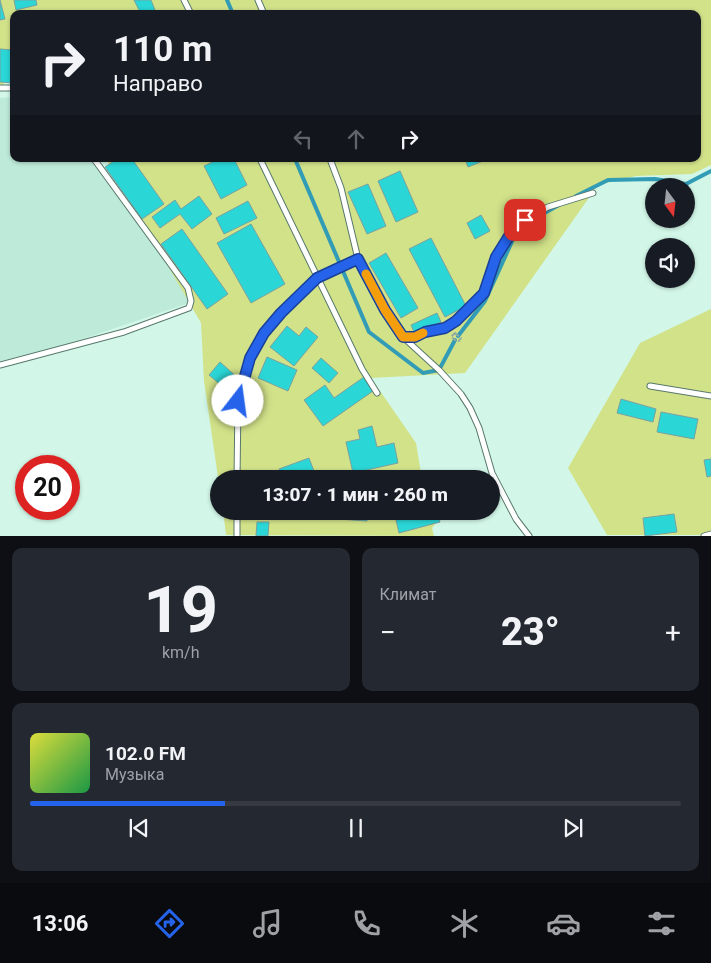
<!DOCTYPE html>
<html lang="ru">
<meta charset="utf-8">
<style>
:root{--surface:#171b24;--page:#242831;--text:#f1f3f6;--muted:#9ea1a6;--line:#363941;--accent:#2563eb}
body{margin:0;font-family:Roboto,sans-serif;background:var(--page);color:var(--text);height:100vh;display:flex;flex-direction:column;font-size:19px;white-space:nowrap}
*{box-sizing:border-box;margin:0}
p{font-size:16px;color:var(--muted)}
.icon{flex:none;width:28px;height:28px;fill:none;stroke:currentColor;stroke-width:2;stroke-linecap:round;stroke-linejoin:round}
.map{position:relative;height:536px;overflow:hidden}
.side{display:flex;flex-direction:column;gap:12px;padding:12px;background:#0d0f14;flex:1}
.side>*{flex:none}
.guide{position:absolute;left:10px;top:10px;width:691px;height:152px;border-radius:10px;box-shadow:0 1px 4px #0004;background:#171b24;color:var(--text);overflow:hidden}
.needle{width:32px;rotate:165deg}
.buttons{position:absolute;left:645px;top:178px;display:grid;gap:10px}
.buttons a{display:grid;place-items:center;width:50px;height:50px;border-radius:50%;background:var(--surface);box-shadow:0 1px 4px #0004;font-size:25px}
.speed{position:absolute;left:15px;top:455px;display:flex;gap:10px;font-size:25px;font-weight:700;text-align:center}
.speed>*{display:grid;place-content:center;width:65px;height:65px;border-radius:50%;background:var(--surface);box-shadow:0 1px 4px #0004;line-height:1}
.speed .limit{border:8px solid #d22;background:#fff;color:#111}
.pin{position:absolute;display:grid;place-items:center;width:42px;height:42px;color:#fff;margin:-21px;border-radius:10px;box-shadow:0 2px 8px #0006}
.me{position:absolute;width:55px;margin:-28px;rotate:15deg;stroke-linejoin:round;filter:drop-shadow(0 0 4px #0008)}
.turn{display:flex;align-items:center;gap:18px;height:105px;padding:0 20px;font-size:22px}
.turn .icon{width:65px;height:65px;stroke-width:2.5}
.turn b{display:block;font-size:35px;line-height:42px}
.lanes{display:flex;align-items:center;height:48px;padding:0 20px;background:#0003;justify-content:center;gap:25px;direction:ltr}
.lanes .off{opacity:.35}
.big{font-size:38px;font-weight:800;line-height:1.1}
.side .tile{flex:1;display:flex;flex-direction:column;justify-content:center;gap:8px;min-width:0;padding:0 18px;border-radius:10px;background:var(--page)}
.side .dial{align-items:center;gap:0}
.dial b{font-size:65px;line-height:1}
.song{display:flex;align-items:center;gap:15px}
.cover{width:60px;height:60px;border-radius:8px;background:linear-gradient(135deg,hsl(60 70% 55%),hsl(140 70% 35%))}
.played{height:5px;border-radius:2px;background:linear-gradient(90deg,var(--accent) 30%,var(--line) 30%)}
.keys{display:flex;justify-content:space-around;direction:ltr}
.heat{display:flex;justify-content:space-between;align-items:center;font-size:28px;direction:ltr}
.side .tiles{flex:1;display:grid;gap:12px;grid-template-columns:1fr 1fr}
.tile:last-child{grid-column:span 2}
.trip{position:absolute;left:210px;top:470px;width:290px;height:50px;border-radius:25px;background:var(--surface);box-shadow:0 1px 4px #0004;font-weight:800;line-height:50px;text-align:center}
.tab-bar{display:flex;height:80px;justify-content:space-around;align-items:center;background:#090b0e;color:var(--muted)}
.tab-bar .icon{width:35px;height:35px}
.tab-bar .current{color:var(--accent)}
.tab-bar b{font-size:22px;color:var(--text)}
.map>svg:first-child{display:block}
.built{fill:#beead9}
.green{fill:#d2e289}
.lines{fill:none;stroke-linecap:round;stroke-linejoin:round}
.stream{stroke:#329cb6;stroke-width:4}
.building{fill:#2bd6d6;stroke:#7aa1a0}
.service-casing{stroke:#58786c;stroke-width:7}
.path{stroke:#91ada2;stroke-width:2;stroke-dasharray:5 2.5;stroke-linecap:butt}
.service{stroke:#fff;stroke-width:5}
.route-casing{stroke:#184099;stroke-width:12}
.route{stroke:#2563eb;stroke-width:9}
.slow{stroke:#f59e0b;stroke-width:9}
</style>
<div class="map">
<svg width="711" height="536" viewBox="0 0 711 536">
<rect width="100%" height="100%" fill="#d2f7e8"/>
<path class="built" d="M 14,97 L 14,159 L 90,159 L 195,301 L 0,367 L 0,98 Z"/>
<path class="green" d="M 0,0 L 711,0 L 711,165 L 692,174 L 636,176 L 598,185 L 465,373 L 371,378 L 416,443 L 422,479 L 219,479 L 219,484 L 204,381 L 201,323 L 106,159 L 698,159 L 698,14 L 14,14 L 14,75 L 6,76 L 2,90 L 0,90 Z
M 711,309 L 711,535 L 607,535 L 568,468 L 640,343 Z
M 223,511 L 445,511 L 432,528 L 434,536 L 226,535 Z"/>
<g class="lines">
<path class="stream" d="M 227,0 L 233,14
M 295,159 L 369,332 L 423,373 L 439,370 L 455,340
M 576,196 L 608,180 L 655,179 L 686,184 L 711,171
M 458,336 L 485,301 L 515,235 L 539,216 L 559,205"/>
</g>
<path class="building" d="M 0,0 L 5,19 L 0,20 Z
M 14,0 L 36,0 L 37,5 L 16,10 Z
M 134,0 L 151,0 L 155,10 L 147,14 L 141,14 Z
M 0,49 L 14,50 L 14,83 L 0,82 Z
M 117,159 L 132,159 L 164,204 L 142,219 L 105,167 Z
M 219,159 L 234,159 L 247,185 L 221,199 L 204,166 Z
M 465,159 L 488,159 L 468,167 Z
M 400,171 L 418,212 L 396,222 L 378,181 Z
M 368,184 L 386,226 L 367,234 L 348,192 Z
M 199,196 L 212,214 L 192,229 L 180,214 L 160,228 L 152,217 L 175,200 L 181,209 Z
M 248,201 L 257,218 L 224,234 L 216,218 Z
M 481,215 L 490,231 L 475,239 L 467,223 Z
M 251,224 L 285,284 L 251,303 L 217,243 Z
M 182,229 L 228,294 L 207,309 L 161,244 Z
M 431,238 L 466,306 L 445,317 L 409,249 Z
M 386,253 L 418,308 L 401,318 L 369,263 Z
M 437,313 L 441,322 L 415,334 L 411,325 Z
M 287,326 L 299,336 L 306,327 L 318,337 L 294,366 L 270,347 Z
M 267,357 L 297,370 L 288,391 L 258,378 Z
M 321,358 L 338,373 L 329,383 L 312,368 Z
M 220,362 L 239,379 L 228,391 L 209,375 Z
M 364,377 L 373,391 L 323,426 L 304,400 L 325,385 L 334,398 Z
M 621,399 L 656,409 L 653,422 L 617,413 Z
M 661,412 L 698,419 L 694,439 L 657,432 Z
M 372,426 L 377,447 L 394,443 L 398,463 L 353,473 L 346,442 L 360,439 L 358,430 Z
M 309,458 L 317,479 L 275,479 L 282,476 L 279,469 Z
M 711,459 L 711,476 L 707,477 L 704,460 Z
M 295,511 L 368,511 L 367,521 L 294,516 Z
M 372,511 L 393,511 L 391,519 L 372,515 Z
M 399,511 L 437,511 L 440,522 L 399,533 L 396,520 L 401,518 Z
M 674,514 L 677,532 L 645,536 L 643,518 Z
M 257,522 L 269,522 L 268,536 L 256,536 Z"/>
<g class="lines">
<defs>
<path id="service" d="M 184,0 L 191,14
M 258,0 L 264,14
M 0,88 L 14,88
M 260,159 L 362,369 L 377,393
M 330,159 L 341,188 L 358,259 L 385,310 L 403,337 L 439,370 L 461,394 L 470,408 L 479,428 L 492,473 L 516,519 L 529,536
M 404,337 L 415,337 L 425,332 L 445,328 L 456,321 L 483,293 L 496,257 L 511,233 L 525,220 L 548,207 L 593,193
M 0,365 L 124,332 L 189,308 L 191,301 L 188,288 L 94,159
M 650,386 L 711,396
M 237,479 L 238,401 L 250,358 L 264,333 L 281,313 L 317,278 L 358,259
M 237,536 L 237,511
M 704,536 L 711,534"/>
</defs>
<use href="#service" class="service-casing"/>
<path class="path" d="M 455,333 L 461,338 L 458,342 L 451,337 Z"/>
<use href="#service" class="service"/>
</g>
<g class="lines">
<defs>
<path id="route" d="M 238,401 L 250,358 L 264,333 L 281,313 L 317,278 L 358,259 L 385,310 L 403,337 L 415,337 L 425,332 L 445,328 L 456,321 L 484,293 L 496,257 L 511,233 L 525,220"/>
</defs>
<use href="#route" class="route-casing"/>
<use href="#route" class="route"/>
<path class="slow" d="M 366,274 L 385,310 L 403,337 L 415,337 L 423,333"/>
</g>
</svg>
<div class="buttons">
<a><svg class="needle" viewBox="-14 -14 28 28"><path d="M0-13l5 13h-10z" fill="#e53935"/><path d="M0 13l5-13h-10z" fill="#9ea1a6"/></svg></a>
<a><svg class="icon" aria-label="sound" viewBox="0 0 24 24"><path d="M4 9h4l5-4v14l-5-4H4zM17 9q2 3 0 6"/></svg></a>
</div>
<div class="speed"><div class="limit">20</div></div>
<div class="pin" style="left:525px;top:220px;background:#d93025"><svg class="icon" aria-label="arrive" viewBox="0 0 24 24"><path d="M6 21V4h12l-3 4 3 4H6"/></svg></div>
<svg class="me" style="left:238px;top:401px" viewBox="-20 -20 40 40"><circle r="19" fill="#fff"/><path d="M0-13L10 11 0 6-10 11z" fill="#2563eb"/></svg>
<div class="trip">13:07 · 1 мин · 260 m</div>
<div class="guide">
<div class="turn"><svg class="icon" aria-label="right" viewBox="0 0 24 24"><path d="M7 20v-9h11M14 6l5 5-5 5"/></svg><div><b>110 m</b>Направо</div></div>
<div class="lanes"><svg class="icon off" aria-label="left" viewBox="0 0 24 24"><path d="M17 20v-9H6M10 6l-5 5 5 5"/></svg><svg class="icon off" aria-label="ahead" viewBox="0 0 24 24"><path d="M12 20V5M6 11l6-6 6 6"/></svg><svg class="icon" aria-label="right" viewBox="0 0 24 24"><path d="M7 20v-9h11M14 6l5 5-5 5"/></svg></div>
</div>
</div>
<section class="side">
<div class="tiles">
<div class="tile dial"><b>19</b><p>km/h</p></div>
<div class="tile"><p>Климат</p>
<div class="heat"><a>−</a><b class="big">23°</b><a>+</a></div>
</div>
<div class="tile">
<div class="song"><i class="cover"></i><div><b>102.0 FM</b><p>Музыка</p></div></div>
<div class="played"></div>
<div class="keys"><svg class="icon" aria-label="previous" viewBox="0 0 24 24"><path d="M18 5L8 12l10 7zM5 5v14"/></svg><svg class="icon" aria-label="pause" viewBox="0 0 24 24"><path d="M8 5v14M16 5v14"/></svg><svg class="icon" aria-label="next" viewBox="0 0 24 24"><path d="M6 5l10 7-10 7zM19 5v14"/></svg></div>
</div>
</div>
</section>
<nav class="tab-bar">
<b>13:06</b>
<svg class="icon current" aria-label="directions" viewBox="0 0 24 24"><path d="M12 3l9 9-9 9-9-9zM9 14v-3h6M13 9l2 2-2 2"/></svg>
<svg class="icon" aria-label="music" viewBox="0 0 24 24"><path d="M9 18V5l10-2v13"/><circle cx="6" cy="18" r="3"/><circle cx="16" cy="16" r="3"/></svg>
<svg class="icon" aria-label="phone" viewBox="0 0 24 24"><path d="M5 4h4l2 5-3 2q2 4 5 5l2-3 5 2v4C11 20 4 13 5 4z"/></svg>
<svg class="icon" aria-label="climate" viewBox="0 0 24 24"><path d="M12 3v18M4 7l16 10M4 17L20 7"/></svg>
<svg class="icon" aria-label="car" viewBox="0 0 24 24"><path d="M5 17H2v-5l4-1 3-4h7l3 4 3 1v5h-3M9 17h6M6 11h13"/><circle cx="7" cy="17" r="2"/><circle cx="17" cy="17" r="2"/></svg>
<svg class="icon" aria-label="filters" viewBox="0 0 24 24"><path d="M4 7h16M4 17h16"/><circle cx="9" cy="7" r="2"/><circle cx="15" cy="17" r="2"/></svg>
</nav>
